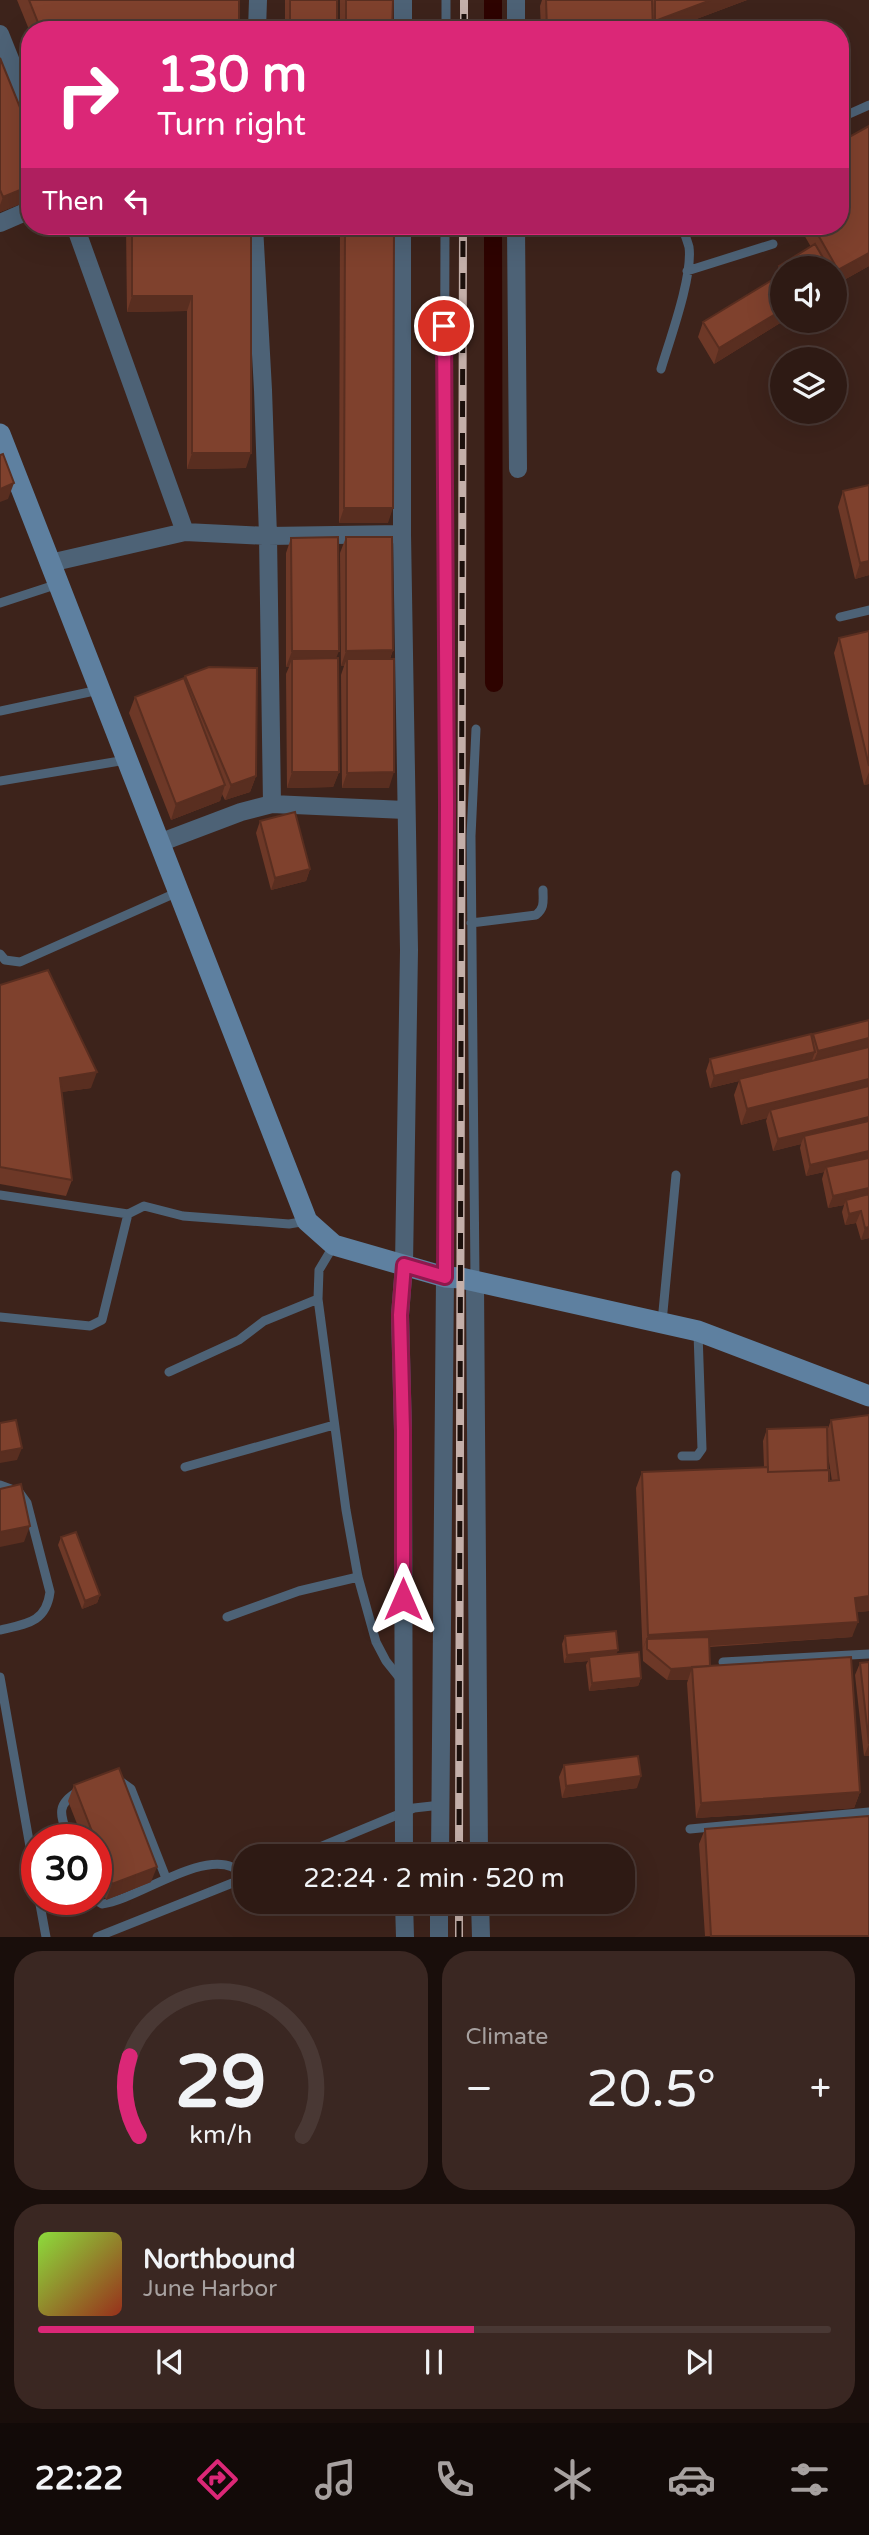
<!DOCTYPE html>
<meta charset="utf-8">
<style>
:root{--surface:#2e1a14;--page:#3a2722;--text:#f1f3f6;--muted:#a7a1a0;--line:#493834;--accent:#db2777}
body{margin:0;font-family:"Varela Round",sans-serif;background:var(--page);color:var(--text);height:100vh;display:flex;flex-direction:column;font-size:26px;white-space:nowrap}
*{box-sizing:border-box;margin:0}
p{font-size:23px;color:var(--muted)}
.icon{flex:none;width:38px;height:38px;fill:none;stroke:currentColor;stroke-width:2;stroke-linecap:round;stroke-linejoin:round}
.map{position:relative;height:1937px;overflow:hidden}
.details{display:flex;flex-direction:column;gap:14px;padding:14px;background:#190e0b;flex:1}
.details>*{flex:none}
.guide{position:absolute;left:21px;top:21px;width:828px;height:214px;border-radius:28px;box-shadow:0 7px 28px #0002,0 0 0 2px var(--line);background:#db2777;color:#fff;overflow:hidden}
.buttons{position:absolute;left:770px;top:256px;display:grid;gap:14px}
.buttons a{display:grid;place-items:center;width:77px;height:77px;border-radius:50%;background:var(--surface);box-shadow:0 7px 28px #0002,0 0 0 2px var(--line);font-size:35px}
.speed{position:absolute;left:21px;top:1824px;display:flex;gap:14px;font-size:35px;font-weight:700;text-align:center}
.speed>*{display:grid;place-content:center;width:91px;height:91px;border-radius:50%;background:var(--surface);box-shadow:0 7px 28px #0002,0 0 0 2px var(--line);line-height:1}
.speed .limit{border:10px solid #d22;background:#fff;color:#111}
.pin{position:absolute;display:grid;place-items:center;width:60px;height:60px;color:#fff;margin:-30px;border:4px solid #fff;border-radius:50%;box-shadow:0 2px 7px #0007}
.me{position:absolute;width:77px;margin:-38px;rotate:0deg;stroke-linejoin:round;filter:drop-shadow(0 0 5px #0008)}
.turn{display:flex;align-items:center;gap:24px;height:147px;padding:0 21px;font-size:32px}
.turn .icon{width:91px;height:91px;stroke-width:2.5}
.turn b{display:block;font-size:49px;line-height:60px}
.then{display:flex;align-items:center;height:66px;padding:0 21px;background:#0003;gap:14px;font-size:26px}
.big{font-size:52px;font-weight:600;line-height:1.1}
.details .widget{flex:1;display:flex;flex-direction:column;justify-content:center;gap:10px;min-width:0;padding:0 24px;border-radius:28px;background:var(--page)}
.details .dial{align-items:center;gap:0}
.dial svg{height:182px;overflow:visible;fill:none;stroke:var(--line);stroke-width:7;stroke-linecap:round;text-anchor:middle}
.dial text{fill:var(--text);stroke:none}
.song{display:flex;align-items:center;gap:21px}
.cover{width:84px;height:84px;border-radius:10px;background:linear-gradient(135deg,hsl(90 70% 55%),hsl(10 70% 35%))}
.played{height:7px;border-radius:4px;background:linear-gradient(90deg,var(--accent) 55%,var(--line) 55%)}
.keys{display:flex;justify-content:space-around;direction:ltr}
.heat{display:flex;justify-content:space-between;align-items:center;font-size:38px;direction:ltr}
.details .tiles{flex:1;display:grid;gap:14px;grid-template-columns:1fr 1fr}
.widget:last-child{grid-column:span 2}
.trip{position:absolute;left:233px;top:1844px;width:402px;height:70px;border-radius:28px;background:var(--surface);box-shadow:0 7px 28px #0002,0 0 0 2px var(--line);font-weight:600;line-height:70px;text-align:center}
.tab-bar{display:flex;height:112px;justify-content:space-around;align-items:center;background:#120a08;color:var(--muted)}
.tab-bar .icon{width:49px;height:49px}
.tab-bar .selected{color:var(--accent)}
.tab-bar b{font-size:32px;color:var(--text)}
.map>svg:first-child{display:block}
.lines{fill:none;stroke-linecap:round;stroke-linejoin:round}
.canal{stroke:#2e0300;stroke-width:18}
.lane{stroke:#4d6276;stroke-width:9}
.street{stroke:#4d6276;stroke-width:18}
.secondary{stroke:#5e80a0;stroke-width:21}
.rail-casing{stroke:#c4afa9;stroke-width:8}
.rail{stroke:#1c100c;stroke-width:5;stroke-dasharray:16;stroke-linecap:butt}
.wall{fill:#6d3827;fill-rule:evenodd}
.shaded-wall{fill:#592e20}
.building{fill:#7f412d;stroke:#592e20;stroke-width:2}
.route-casing{stroke:#8e194d;stroke-width:18}
.route{stroke:#db2777;stroke-width:12}
</style>
<div class="map">
<svg width="869" height="1937" viewBox="0 0 869 1937">
<rect width="100%" height="100%" fill="#3d231b"/>
<g class="lines">
<path class="canal" d="M 493,0 L 493,30
M 493,226 L 494,683"/>
<path class="lane" d="M 446,0 L 446,30
M 840,118 L 869,105
M 687,271 L 773,244
M 661,369 C 670,339 693,276 689,247 C 687,240 684,232 682,226
M 0,603 L 58,584
M 840,617 L 869,610
M 0,711 L 99,690
M 0,781 L 126,760
M 471,923 L 536,915 C 545,908 543,901 543,890
M 0,954 L 5,960 L 20,962 L 178,892
M 0,1195 L 128,1214
M 334,1245 L 319,1270 L 318,1299 L 346,1510 L 358,1577 L 376,1642 L 386,1661 L 402,1681
M 445,1275 L 447,805 L 444,577 L 445,226
M 475,1280 L 471,836 L 476,729
M 0,1317 L 90,1326 L 102,1320 L 128,1214 L 144,1206 L 183,1216 L 289,1224 L 307,1221
M 662,1322 L 676,1175
M 169,1372 L 239,1340 L 264,1321 L 318,1299
M 682,1456 L 697,1456 L 702,1449 L 698,1333
M 185,1467 L 334,1425
M 0,1485 L 19,1492 L 27,1503 L 50,1592 C 46,1623 26,1624 0,1630
M 227,1617 L 299,1591 L 358,1577
M 723,1662 L 869,1654
M 0,1677 L 37,1886
M 116,1781 L 120,1781 L 131,1789 L 166,1878
M 690,1829 L 869,1812
M 69,1839 C 61,1816 54,1805 79,1791
M 296,1857 L 414,1808 L 441,1805
M 39,1899 L 46,1937
M 94,1899 L 102,1904 C 136,1900 199,1852 232,1867 C 237,1870 241,1874 245,1878
M 97,1937 L 245,1878"/>
<path class="street" d="M 257,30 L 258,0
M 403,30 L 403,0
M 516,30 L 516,0
M 0,34 L 30,109
M 0,223 L 30,210
M 75,226 L 185,532
M 254,226 L 263,390 L 268,536 L 272,804
M 402,226 L 402,534 L 409,950 L 404,1265 L 400,1315 L 403,1431 L 404,1857
M 516,226 L 518,469
M 50,563 L 185,532 L 268,536 L 402,534
M 159,843 L 241,812 L 272,804 L 405,810
M 475,1282 L 479,1857
M 440,1857 L 445,1277
M 404,1902 L 405,1937
M 480,1902 L 481,1937
M 439,1937 L 439,1902"/>
<path class="secondary" d="M 0,434 L 307,1221 L 334,1245 L 445,1277 L 461,1278 L 698,1331 L 869,1396"/>
<defs>
<path id="rail" d="M 464,30 L 464,0
M 459,1857 L 463,226
M 459,1937 L 459,1902"/>
</defs>
<use href="#rail" class="rail-casing"/>
<use href="#rail" class="rail"/>
</g>
<path class="wall" d="M 17,0 L 239,0 L 239,30 L 30,30 L 30,32 Z
M 285,0 L 337,0 L 337,30 L 285,30 Z
M 340,0 L 393,0 L 392,30 L 340,30 Z
M 542,0 L 747,0 L 667,30 L 541,30 L 540,6 Z
M 0,58 L 30,200 L 0,212 Z
M 869,126 L 869,266 L 835,285 L 835,268 L 782,268 L 782,320 L 785,320 L 714,364 L 698,337 L 703,322 L 774,279 L 779,266 L 811,247 L 799,226 L 840,226 Z
M 126,226 L 251,226 L 246,468 L 187,469 L 187,311 L 127,312 Z
M 340,226 L 394,226 L 388,523 L 339,523 Z
M 869,485 L 869,575 L 855,579 L 838,507 L 843,491 Z
M 346,537 L 393,650 L 390,659 L 389,788 L 342,788 L 341,675 L 344,666 L 341,666 L 340,553 Z
M 291,538 L 336,658 L 339,772 L 333,787 L 287,788 L 286,674 L 289,667 L 286,667 L 286,553 Z
M 869,631 L 869,784 L 864,785 L 834,653 L 839,638 Z
M 185,676 L 256,776 L 250,792 L 225,800 L 222,794 L 220,801 L 171,820 L 129,713 L 135,697 L 184,679 Z
M 260,821 L 310,869 L 306,881 L 271,890 L 256,833 Z
M 0,985 L 91,1088 L 61,1092 L 72,1180 L 66,1196 L 0,1184 Z
M 869,1020 L 869,1238 L 861,1240 L 856,1223 L 845,1225 L 842,1212 L 844,1205 L 828,1208 L 822,1179 L 824,1172 L 806,1176 L 800,1148 L 801,1144 L 773,1151 L 766,1121 L 767,1118 L 741,1125 L 734,1095 L 739,1081 L 710,1088 L 706,1071 L 710,1059 L 812,1038 L 813,1034 Z
M 869,1415 L 869,1611 L 857,1612 L 852,1637 L 709,1647 L 710,1666 L 860,1792 L 854,1808 L 696,1818 L 687,1683 L 688,1680 L 667,1680 L 643,1661 L 636,1488 L 642,1472 L 764,1467 L 763,1441 L 767,1429 L 827,1431 L 831,1420 ZM 827,1449 L 832,1481 L 829,1481 L 828,1470 Z
M 61,1537 L 100,1595 L 97,1603 L 82,1609 L 58,1545 Z
M 565,1636 L 616,1654 L 641,1678 L 638,1686 L 589,1691 L 586,1665 L 588,1661 L 564,1663 L 562,1644 Z
M 869,1662 L 869,1756 L 864,1756 L 855,1675 L 860,1663 Z
M 564,1765 L 637,1788 L 562,1798 L 559,1777 Z
M 74,1785 L 151,1882 L 106,1900 L 96,1874 L 96,1839 L 83,1839 L 68,1801 Z
M 705,1829 L 869,1936 L 705,1936 L 699,1844 Z"/>
<path class="shaded-wall" d="M 711,0 L 747,0 L 667,30 L 652,30 L 655,21 Z
M 30,186 L 30,200 L 0,212 L 0,205 L 3,197 Z
M 869,253 L 869,266 L 835,285 L 835,280 L 838,270 Z
M 132,296 L 192,296 L 187,311 L 127,312 Z
M 782,310 L 782,320 L 785,320 L 714,364 L 719,348 Z
M 192,453 L 251,453 L 246,468 L 187,469 Z
M 14,483 L 8,499 L 0,502 L 0,489 Z
M 344,508 L 393,508 L 388,523 L 339,523 Z
M 869,561 L 869,575 L 855,579 L 860,563 Z
M 393,650 L 387,666 L 347,659 L 344,666 L 341,666 L 346,651 Z
M 292,651 L 339,651 L 333,666 L 292,659 L 289,667 L 286,667 Z
M 292,772 L 339,772 L 333,787 L 287,788 Z
M 394,772 L 389,788 L 342,788 L 347,773 Z
M 869,772 L 869,784 L 864,785 Z
M 256,776 L 250,792 L 225,800 L 231,785 Z
M 225,785 L 220,801 L 171,820 L 176,804 Z
M 310,869 L 306,881 L 271,890 L 275,878 Z
M 869,1038 L 869,1049 L 813,1063 L 818,1051 Z
M 815,1052 L 811,1063 L 710,1088 L 714,1076 Z
M 97,1072 L 91,1088 L 54,1093 L 60,1078 Z
M 869,1079 L 869,1093 L 770,1110 L 767,1118 L 741,1125 L 747,1109 Z
M 869,1117 L 869,1127 L 804,1136 L 801,1144 L 773,1151 L 778,1139 Z
M 869,1151 L 869,1162 L 826,1167 L 824,1172 L 806,1176 L 810,1165 Z
M 869,1188 L 869,1199 L 846,1200 L 844,1205 L 828,1208 L 833,1196 Z
M 861,1211 L 856,1223 L 845,1225 L 849,1214 Z
M 869,1227 L 869,1238 L 861,1240 L 865,1228 Z
M 22,1448 L 17,1460 L 0,1463 L 0,1452 Z
M 30,1526 L 24,1542 L 0,1547 L 0,1532 Z
M 100,1595 L 97,1603 L 82,1609 L 85,1601 Z
M 869,1596 L 869,1611 L 849,1613 L 855,1598 Z
M 858,1622 L 852,1637 L 648,1650 L 647,1639 L 642,1651 L 648,1635 Z
M 618,1650 L 615,1658 L 589,1657 L 588,1661 L 564,1663 L 567,1655 Z
M 692,1668 L 688,1680 L 667,1680 L 671,1669 Z
M 641,1678 L 638,1686 L 589,1691 L 592,1683 Z
M 869,1744 L 869,1756 L 864,1756 Z
M 641,1776 L 637,1788 L 562,1798 L 566,1786 Z
M 860,1792 L 854,1808 L 696,1818 L 701,1803 Z
M 157,1867 L 151,1882 L 106,1900 L 112,1884 Z"/>
<path class="building" d="M 29,0 L 239,0 L 239,30 L 41,30 Z
M 290,0 L 337,0 L 337,30 L 290,30 Z
M 346,0 L 393,0 L 392,30 L 346,30 Z
M 546,0 L 652,0 L 653,30 L 547,30 Z
M 655,0 L 711,0 L 655,21 Z
M 0,58 L 30,132 L 30,186 L 3,197 L 0,190 Z
M 869,126 L 869,253 L 838,270 L 813,226 L 840,226 L 840,142 Z
M 132,226 L 251,226 L 251,453 L 192,453 L 192,296 L 132,296 Z
M 345,226 L 394,226 L 393,508 L 344,508 Z
M 815,244 L 829,268 L 782,268 L 782,271 L 779,266 Z
M 782,274 L 782,310 L 719,348 L 703,322 Z
M 3,454 L 14,483 L 0,489 L 0,455 Z
M 869,485 L 869,561 L 860,563 L 843,491 Z
M 338,537 L 339,651 L 292,651 L 291,538 Z
M 346,537 L 392,537 L 393,650 L 346,651 Z
M 869,631 L 869,766 L 839,638 Z
M 338,658 L 339,772 L 292,772 L 292,659 Z
M 347,659 L 394,659 L 394,772 L 347,773 Z
M 209,667 L 257,668 L 256,776 L 231,785 L 185,676 Z
M 184,678 L 225,785 L 176,804 L 135,697 Z
M 295,812 L 310,869 L 275,878 L 260,821 Z
M 48,970 L 97,1072 L 60,1078 L 72,1180 L 0,1167 L 0,985 Z
M 869,1020 L 869,1038 L 818,1051 L 813,1034 Z
M 811,1034 L 815,1052 L 714,1076 L 710,1059 Z
M 869,1047 L 869,1079 L 747,1109 L 739,1079 Z
M 869,1086 L 869,1117 L 778,1139 L 770,1110 Z
M 869,1121 L 869,1151 L 810,1165 L 804,1136 Z
M 869,1158 L 869,1188 L 833,1196 L 826,1167 Z
M 869,1194 L 869,1227 L 865,1228 L 861,1211 L 849,1214 L 846,1200 Z
M 869,1415 L 869,1596 L 855,1598 L 858,1622 L 648,1635 L 642,1472 L 768,1467 L 768,1472 L 829,1470 L 829,1481 L 839,1480 L 831,1420 Z
M 16,1420 L 22,1448 L 0,1452 L 0,1423 Z
M 827,1427 L 828,1470 L 768,1472 L 767,1429 Z
M 21,1484 L 30,1526 L 0,1532 L 0,1489 Z
M 76,1532 L 100,1595 L 85,1601 L 61,1537 Z
M 616,1631 L 618,1650 L 567,1655 L 565,1636 Z
M 709,1637 L 710,1666 L 671,1669 L 647,1649 L 647,1639 Z
M 639,1652 L 641,1678 L 592,1683 L 589,1657 Z
M 851,1657 L 860,1792 L 701,1803 L 692,1667 Z
M 869,1662 L 869,1744 L 860,1663 Z
M 638,1756 L 641,1776 L 566,1786 L 564,1765 Z
M 119,1768 L 157,1867 L 112,1884 L 96,1843 L 96,1839 L 95,1839 L 74,1785 Z
M 869,1816 L 869,1936 L 711,1936 L 705,1829 Z"/>
<g class="lines">
<defs>
<path id="route" d="M 403,1599 L 403,1431 L 400,1315 L 404,1265 L 445,1277 L 447,805 L 444,326"/>
</defs>
<use href="#route" class="route-casing"/>
<use href="#route" class="route"/>
</g>
</svg>
<div class="buttons">
<a><svg class="icon" aria-label="sound" viewBox="0 0 24 24"><path d="M4 9h4l5-4v14l-5-4H4zM17 9q2 3 0 6"/></svg></a>
<a><svg class="icon" aria-label="layers" viewBox="0 0 24 24"><path d="M12 4l9 5-9 5-9-5zM3 14l9 5 9-5"/></svg></a>
</div>
<div class="speed"><div class="limit">30</div></div>
<div class="pin" style="left:444px;top:326px;background:#d93025"><svg class="icon" aria-label="arrive" viewBox="0 0 24 24"><path d="M6 21V4h12l-3 4 3 4H6"/></svg></div>
<svg class="me" style="left:403px;top:1599px" viewBox="-20 -20 40 40"><path d="M0-17L14 15 0 8-14 15z" fill="#db2777" stroke="#fff" stroke-width="4"/></svg>
<div class="trip">22:24 · 2 min · 520 m</div>
<div class="guide">
<div class="turn"><svg class="icon" aria-label="right" viewBox="0 0 24 24"><path d="M7 20v-9h11M14 6l5 5-5 5"/></svg><div><b>130 m</b>Turn right</div></div>
<div class="then">Then<svg class="icon" aria-label="left" viewBox="0 0 24 24"><path d="M17 20v-9H6M10 6l-5 5 5 5"/></svg></div>
</div>
</div>
<section class="details">
<div class="tiles">
<div class="widget dial"><svg viewBox="0 0 100 80">
<path d="M14 69A42 42 0 1 1 86 69"/>
<path d="M14 69A42 42 0 0 1 10 34" stroke="#db2777"/>
<text x="50" y="56" font-size="32" font-weight="700">29</text>
<text x="50" y="72" font-size="11">km/h</text>
</svg></div>
<div class="widget"><p>Climate</p>
<div class="heat"><a>−</a><b class="big">20.5°</b><a>+</a></div>
</div>
<div class="widget">
<div class="song"><i class="cover"></i><div><b>Northbound</b><p>June Harbor</p></div></div>
<div class="played"></div>
<div class="keys"><svg class="icon" aria-label="previous" viewBox="0 0 24 24"><path d="M18 5L8 12l10 7zM5 5v14"/></svg><svg class="icon" aria-label="pause" viewBox="0 0 24 24"><path d="M8 5v14M16 5v14"/></svg><svg class="icon" aria-label="next" viewBox="0 0 24 24"><path d="M6 5l10 7-10 7zM19 5v14"/></svg></div>
</div>
</div>
</section>
<nav class="tab-bar">
<b>22:22</b>
<svg class="icon selected" aria-label="directions" viewBox="0 0 24 24"><path d="M12 3l9 9-9 9-9-9zM9 14v-3h6M13 9l2 2-2 2"/></svg>
<svg class="icon" aria-label="music" viewBox="0 0 24 24"><path d="M9 18V5l10-2v13"/><circle cx="6" cy="18" r="3"/><circle cx="16" cy="16" r="3"/></svg>
<svg class="icon" aria-label="phone" viewBox="0 0 24 24"><path d="M5 4h4l2 5-3 2q2 4 5 5l2-3 5 2v4C11 20 4 13 5 4z"/></svg>
<svg class="icon" aria-label="climate" viewBox="0 0 24 24"><path d="M12 3v18M4 7l16 10M4 17L20 7"/></svg>
<svg class="icon" aria-label="car" viewBox="0 0 24 24"><path d="M5 17H2v-5l4-1 3-4h7l3 4 3 1v5h-3M9 17h6M6 11h13"/><circle cx="7" cy="17" r="2"/><circle cx="17" cy="17" r="2"/></svg>
<svg class="icon" aria-label="filters" viewBox="0 0 24 24"><path d="M4 7h16M4 17h16"/><circle cx="9" cy="7" r="2"/><circle cx="15" cy="17" r="2"/></svg>
</nav>
